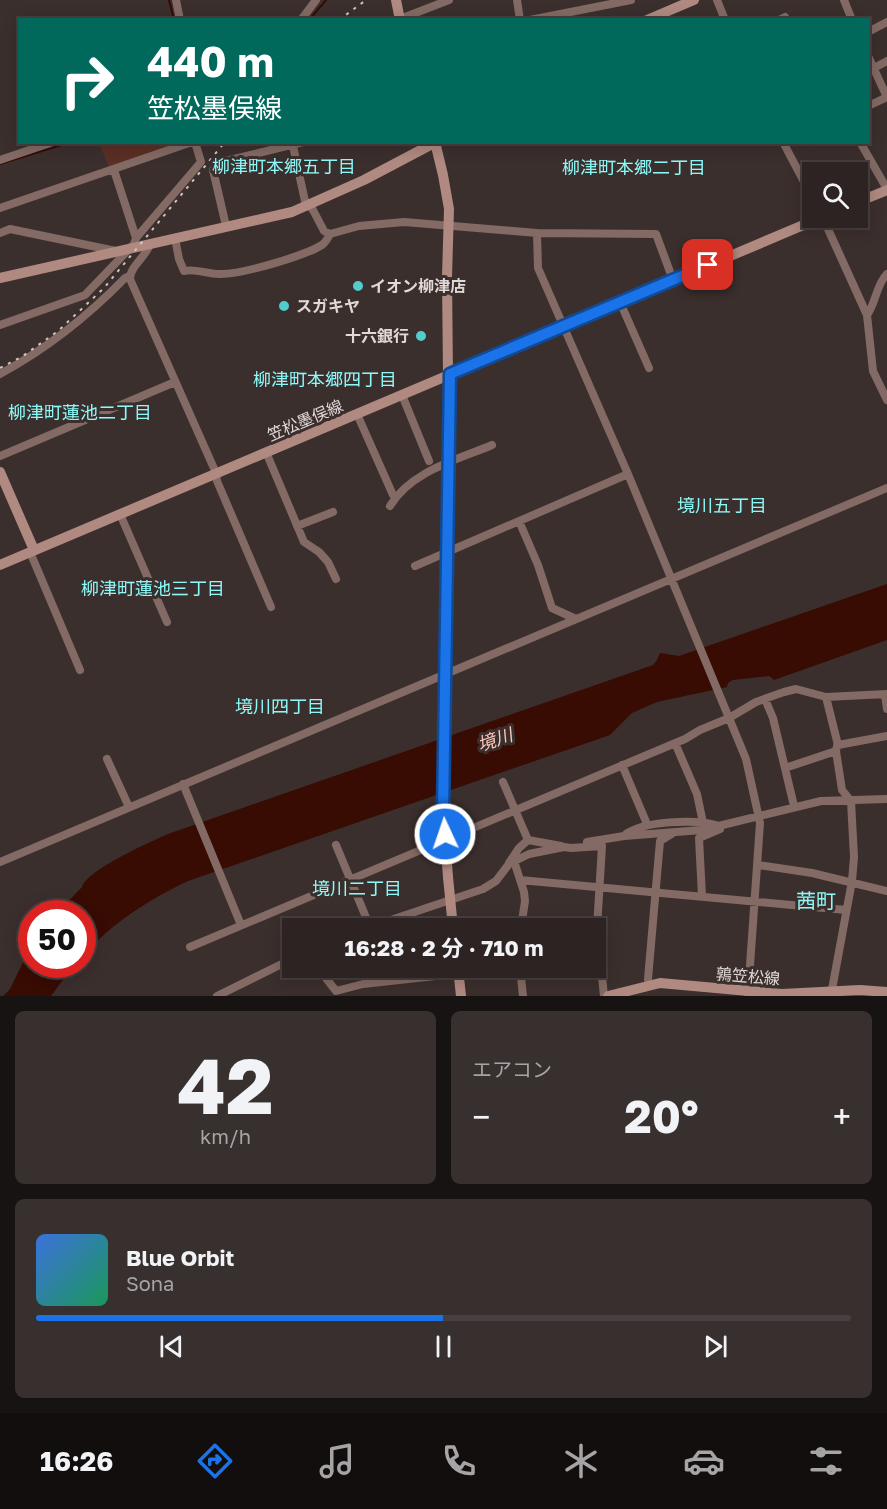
<!DOCTYPE html>
<html lang="ja">
<meta charset="utf-8">
<style>
:root{--surface:#2c2322;--page:#382f2f;--text:#f1f3f6;--muted:#a6a4a5;--line:#484040;--accent:#1a73e8}
body{margin:0;font-family:"Golos Text","Noto Sans JP",sans-serif;background:var(--page);color:var(--text);height:100vh;display:flex;flex-direction:column;font-size:22px;white-space:nowrap}
*{box-sizing:border-box;margin:0}
p{font-size:20px;color:var(--muted)}
.icon{flex:none;width:33px;height:33px;fill:none;stroke:currentColor;stroke-width:2;stroke-linecap:round;stroke-linejoin:round}
.map{position:relative;height:996px;overflow:hidden}
.drawer{display:flex;flex-direction:column;gap:15px;padding:15px;background:#181313;flex:1}
.drawer>*{flex:none}
.top-card{position:absolute;left:18px;top:18px;width:852px;height:126px;border-radius:0px;box-shadow:0 3px 15px #0003,0 0 0 2px var(--line);background:#00695c;color:#fff;overflow:hidden}
.fabs{position:absolute;left:802px;top:162px;display:grid;gap:12px}
.fabs a{display:grid;place-items:center;width:66px;height:66px;border-radius:0px;background:var(--surface);box-shadow:0 3px 15px #0003,0 0 0 2px var(--line);font-size:30px}
.speed{position:absolute;left:18px;top:900px;display:flex;gap:12px;font-size:30px;font-weight:700;text-align:center}
.speed>*{display:grid;place-content:center;width:78px;height:78px;border-radius:50%;background:var(--surface);box-shadow:0 3px 15px #0003,0 0 0 2px var(--line);line-height:1}
.speed .limit{border:9px solid #d22;background:#fff;color:#111}
.pin{position:absolute;display:grid;place-items:center;width:51px;height:51px;color:#fff;margin:-26px;border-radius:12px;box-shadow:0 3px 9px #0006}
.me{position:absolute;width:66px;margin:-33px;rotate:357deg;stroke-linejoin:round;filter:drop-shadow(0 0 4px #0008)}
.turn{display:flex;align-items:center;gap:21px;height:126px;padding:0 30px;font-size:27px}
.turn .icon{width:78px;height:78px;stroke-width:2.5}
.turn b{display:block;font-size:42px;line-height:51px}
.big{font-size:45px;font-weight:700;line-height:1.1}
.drawer .card{flex:1;display:flex;flex-direction:column;justify-content:center;gap:9px;min-width:0;padding:0 21px;border-radius:9px;background:var(--page)}
.drawer .dial{align-items:center;gap:0}
.dial b{font-size:78px;line-height:1}
.song{display:flex;align-items:center;gap:18px}
.cover{width:72px;height:72px;border-radius:9px;background:linear-gradient(135deg,hsl(220 70% 55%),hsl(150 70% 35%))}
.played{height:6px;border-radius:3px;background:linear-gradient(90deg,var(--accent) 50%,var(--line) 50%)}
.keys{display:flex;justify-content:space-around;direction:ltr}
.heat{display:flex;justify-content:space-between;align-items:center;font-size:33px;direction:ltr}
.drawer .tiles{flex:1;display:grid;gap:15px;grid-template-columns:1fr 1fr}
.card:last-child{grid-column:span 2}
.trip{position:absolute;left:282px;top:918px;width:324px;height:60px;border-radius:0px;background:var(--surface);box-shadow:0 3px 15px #0003,0 0 0 2px var(--line);font-weight:700;line-height:60px;text-align:center}
.tab-bar{display:flex;height:96px;justify-content:space-around;align-items:center;background:#120e0e;color:var(--muted)}
.tab-bar .icon{width:42px;height:42px}
.tab-bar .current{color:var(--accent)}
.tab-bar b{font-size:27px;color:var(--text)}
.map>svg:first-child{display:block}
.green{fill:#5a2f25}
.water{fill:#380b03}
.lines{fill:none;stroke-linecap:round;stroke-linejoin:round}
.stream{stroke:#380b03;stroke-width:2}
.street{stroke:#836a64;stroke-width:8}
.secondary{stroke:#b08980;stroke-width:10}
.rail{stroke:#cec5c3;stroke-width:2;stroke-dasharray:3 6;stroke-linecap:butt}
.secondary-bridge{stroke:#b08980;stroke-width:10}
.route-casing{stroke:#114b97;stroke-width:15}
.route{stroke:#1a73e8;stroke-width:10}
.poi-dot{fill:#52cdcd;stroke:#3b2f2d;stroke-width:2}
.labels{text-anchor:middle;stroke-width:6;stroke-linejoin:round;paint-order:stroke}
.poi-label{font-size:16px;font-weight:bold;fill:#e1d9d7;stroke:#3b2f2d;text-anchor:start}
.street-label{font-size:16px;fill:#e1d9d7;stroke:#3b2f2d}
.neighbourhood-label{font-size:18px;fill:#8df8f8;stroke:#3b2f2d}
.water-label{font-size:18px;font-style:italic;fill:#fcc8bb;stroke:#3b2f2d}
.quarter-label{font-size:20px;fill:#8df8f8;stroke:#3b2f2d}
</style>
<div class="map">
<svg width="887" height="996" viewBox="0 0 887 996">
<rect width="100%" height="100%" fill="#3b2f2d"/>
<path class="green" d="M 99,143 L 171,143 L 172,146 L 109,167 Z"/>
<path class="water" d="M 887,584 L 887,640 L 774,680 L 769,676 L 733,680 L 728,683 L 727,687 L 657,702 L 632,713 L 610,735 L 188,881 C 148,900 112,923 83,956 L 82,914 L 56,914 L 82,887 C 87,870 150,842 168,834 L 653,665 L 657,660 L 660,653 L 679,656 Z
M 31,946 L 32,964 L 74,965 L 51,996 L 3,996 L 10,989 Z"/>
<g class="lines">
<path class="stream" d="M 169,0 L 174,20
M 309,20 L 326,0
M 0,164 L 71,142"/>
<path class="street" d="M 176,0 L 180,20
M 517,0 L 520,20
M 717,0 L 725,20
M 844,0 L 852,20
M 400,19 L 449,0
M 301,20 L 316,0
M 530,20 L 631,0
M 779,20 L 785,17 L 786,20
M 868,32 L 887,22
M 868,56 L 887,97
M 874,68 L 887,61
M 868,106 L 887,97
M 783,142 L 813,199
M 860,142 L 887,189
M 293,146 L 305,201 L 313,210 L 324,231 L 330,234
M 0,160 L 53,142
M 114,170 L 136,238
M 0,208 L 192,142
M 823,218 L 867,315 L 873,371 L 887,400
M 226,226 L 213,170 L 218,163 L 303,142
M 0,233 L 10,229 L 116,251
M 537,233 L 538,268 L 628,474 L 746,759 L 760,823 L 748,994
M 175,238 L 179,259 L 184,271 C 196,268 209,275 221,274 C 243,274 304,256 322,245 C 326,242 328,238 330,234 L 359,226 L 404,222 L 537,233 L 656,234 L 673,280
M 150,244 C 146,257 130,266 130,279 L 216,473 L 217,481 L 271,607
M 620,302 L 649,368
M 867,315 C 876,303 876,285 887,274
M 0,325 L 85,295 L 134,244 L 136,238 L 201,162 L 195,142
M 0,374 C 48,348 87,317 125,278 L 129,276
M 402,395 L 429,461
M 357,414 L 393,495 L 395,497
M 266,452 L 304,542 L 319,552 L 328,562 L 336,579
M 0,456 L 175,382
M 390,506 C 411,471 457,460 492,445
M 120,514 L 167,622
M 519,521 L 538,565 L 552,608 L 576,619
M 297,526 L 333,512
M 30,552 L 80,670
M 415,566 L 628,474
M 885,695 L 887,709
M 826,697 L 838,745 L 887,736
M 765,699 L 773,718 L 794,806
M 675,743 L 697,794 L 703,823
M 107,759 L 129,807
M 622,765 L 647,824
M 785,768 L 836,751 L 837,746
M 503,782 L 528,840
M 183,784 L 241,925
M 626,834 C 644,821 694,819 716,825
M 587,842 L 624,836 L 702,830 L 821,801 L 887,799
M 336,845 L 370,927
M 514,861 L 524,892 L 525,901 L 521,928
M 0,862 L 887,488
M 509,863 L 519,848 L 528,840 L 561,846
M 759,865 L 812,873 L 887,891
M 520,880 L 846,910
M 702,896 L 699,838 L 720,829
M 367,928 L 483,889 L 496,881 L 509,864 L 529,854 L 564,847 L 571,848 L 602,846 L 597,928 L 604,996
M 190,947 L 685,739 L 700,730 L 729,718 L 756,702 L 784,692 L 796,689 L 826,697 L 887,694
M 318,968 L 336,991 L 363,984 L 508,968
M 520,968 L 523,996
M 649,985 L 648,979 L 660,841 L 673,833
M 831,995 L 852,881 L 854,857 L 851,801 L 842,790 L 836,751
M 217,996 L 292,959"/>
<path class="secondary" d="M 396,0 L 400,20
M 647,20 L 694,0
M 435,142 L 443,175 L 449,209 L 447,277 L 449,474
M 858,202 L 887,190
M 0,278 L 292,212 L 364,180 L 436,142
M 0,472 L 34,550
M 0,565 L 820,218
M 448,877 L 453,928
M 458,968 L 461,996
M 608,996 L 660,983 L 782,994 L 860,990 L 887,992"/>
<path class="rail" d="M 339,20 L 366,0
M 0,368 L 23,356 L 58,331 L 104,288 L 225,142"/>
<path class="secondary-bridge" d="M 448,877 L 443,812 L 449,474"/>
</g>
<g class="lines">
<defs>
<path id="route" d="M 445,834 L 443,812 L 450,374 L 708,265"/>
</defs>
<use href="#route" class="route-casing"/>
<use href="#route" class="route"/>
</g>
<g class="poi-dot">
<circle cx="358" cy="286" r="6"/>
<circle cx="284" cy="306" r="6"/>
<circle cx="421" cy="336" r="6"/>
</g>
<g class="labels">
<g class="poi-label">
<text x="370" y="292">イオン柳津店</text>
<text x="296" y="312">スガキヤ</text>
<text x="409" y="342" text-anchor="end">十六銀行</text>
</g>
<g class="street-label">
<text transform="translate(305 420) rotate(-23)" y="6">笠松墨俣線</text>
<text transform="translate(748 976) rotate(5)" y="6">鶉笠松線</text>
</g>
<g class="neighbourhood-label">
<text x="284" y="173">柳津町本郷五丁目</text>
<text x="634" y="174">柳津町本郷二丁目</text>
<text x="325" y="386">柳津町本郷四丁目</text>
<text x="80" y="419">柳津町蓮池二丁目</text>
<text x="722" y="512">境川五丁目</text>
<text x="153" y="595">柳津町蓮池三丁目</text>
<text x="280" y="713">境川四丁目</text>
<text x="357" y="895">境川二丁目</text>
</g>
<g class="water-label">
<text transform="translate(495 740) rotate(-19)" y="6">境川</text>
</g>
<g class="quarter-label">
<text x="816" y="908">茜町</text>
</g>
</g>
</svg>
<div class="fabs">
<a><svg class="icon" aria-label="search" viewBox="0 0 24 24"><circle cx="10" cy="10" r="6"/><path d="M15 15l6 6"/></svg></a>
</div>
<div class="speed"><div class="limit">50</div></div>
<div class="pin" style="left:708px;top:265px;background:#d93025"><svg class="icon" aria-label="arrive" viewBox="0 0 24 24"><path d="M6 21V4h12l-3 4 3 4H6"/></svg></div>
<svg class="me" style="left:445px;top:834px" viewBox="-20 -20 40 40"><circle r="17" fill="#1a73e8" stroke="#fff" stroke-width="3"/><path d="M0-11L8 9 0 5-8 9z" fill="#fff"/></svg>
<div class="trip">16:28 · 2 分 · 710 m</div>
<div class="top-card">
<div class="turn"><svg class="icon" aria-label="right" viewBox="0 0 24 24"><path d="M7 20v-9h11M14 6l5 5-5 5"/></svg><div><b>440 m</b>笠松墨俣線</div></div>
</div>
</div>
<section class="drawer">
<div class="tiles">
<div class="card dial"><b>42</b><p>km/h</p></div>
<div class="card"><p>エアコン</p>
<div class="heat"><a>−</a><b class="big">20°</b><a>+</a></div>
</div>
<div class="card">
<div class="song"><i class="cover"></i><div><b>Blue Orbit</b><p>Sona</p></div></div>
<div class="played"></div>
<div class="keys"><svg class="icon" aria-label="previous" viewBox="0 0 24 24"><path d="M18 5L8 12l10 7zM5 5v14"/></svg><svg class="icon" aria-label="pause" viewBox="0 0 24 24"><path d="M8 5v14M16 5v14"/></svg><svg class="icon" aria-label="next" viewBox="0 0 24 24"><path d="M6 5l10 7-10 7zM19 5v14"/></svg></div>
</div>
</div>
</section>
<nav class="tab-bar">
<b>16:26</b>
<svg class="icon current" aria-label="directions" viewBox="0 0 24 24"><path d="M12 3l9 9-9 9-9-9zM9 14v-3h6M13 9l2 2-2 2"/></svg>
<svg class="icon" aria-label="music" viewBox="0 0 24 24"><path d="M9 18V5l10-2v13"/><circle cx="6" cy="18" r="3"/><circle cx="16" cy="16" r="3"/></svg>
<svg class="icon" aria-label="phone" viewBox="0 0 24 24"><path d="M5 4h4l2 5-3 2q2 4 5 5l2-3 5 2v4C11 20 4 13 5 4z"/></svg>
<svg class="icon" aria-label="climate" viewBox="0 0 24 24"><path d="M12 3v18M4 7l16 10M4 17L20 7"/></svg>
<svg class="icon" aria-label="car" viewBox="0 0 24 24"><path d="M5 17H2v-5l4-1 3-4h7l3 4 3 1v5h-3M9 17h6M6 11h13"/><circle cx="7" cy="17" r="2"/><circle cx="17" cy="17" r="2"/></svg>
<svg class="icon" aria-label="filters" viewBox="0 0 24 24"><path d="M4 7h16M4 17h16"/><circle cx="9" cy="7" r="2"/><circle cx="15" cy="17" r="2"/></svg>
</nav>
